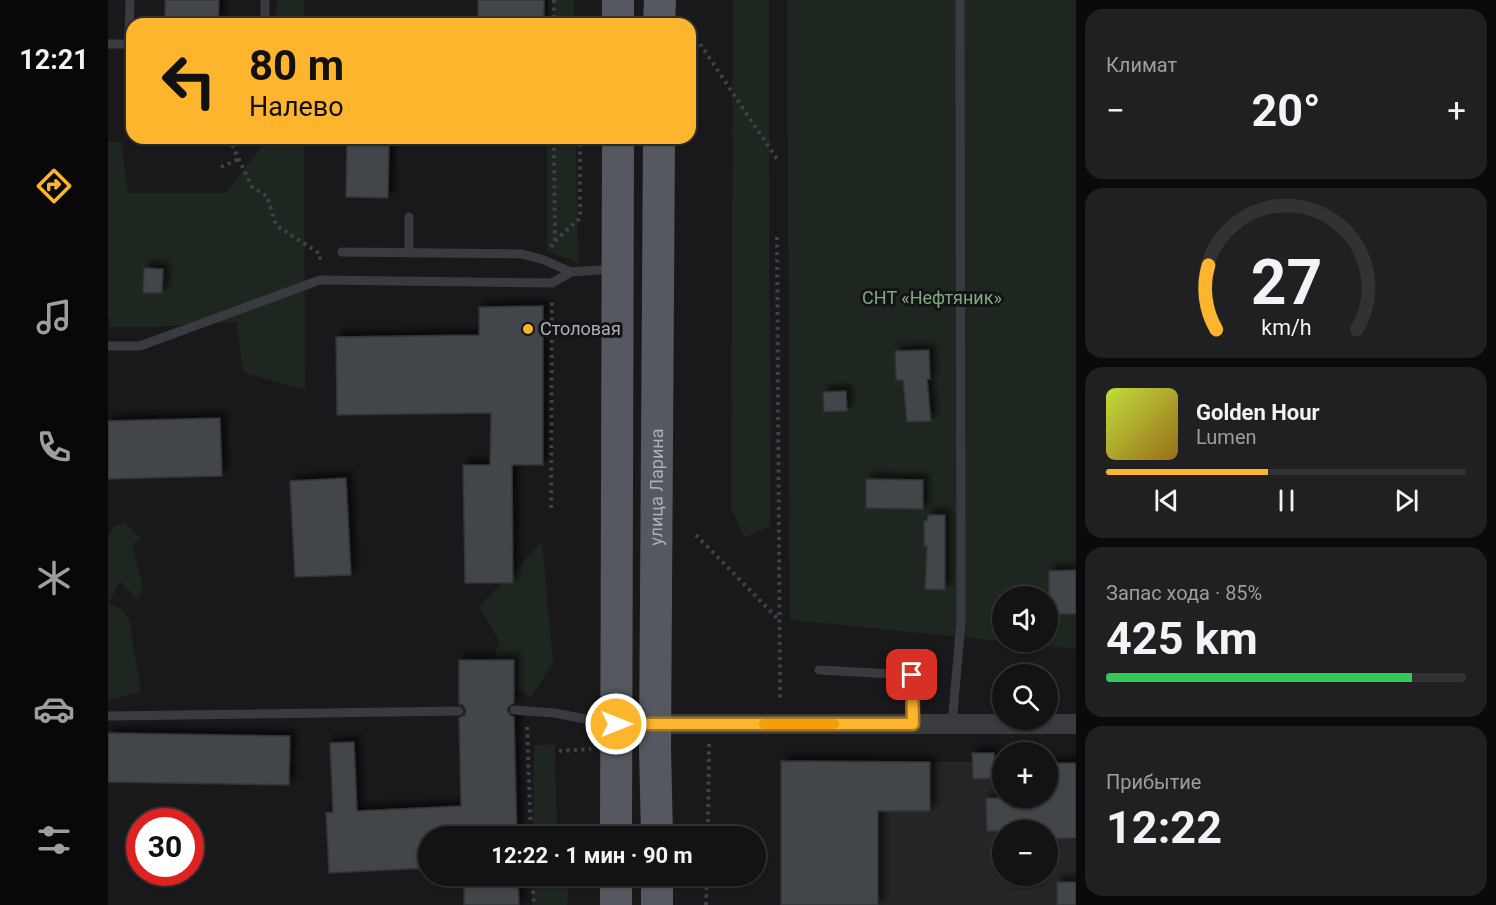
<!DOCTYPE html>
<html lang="ru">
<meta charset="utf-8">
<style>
:root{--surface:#131314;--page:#202022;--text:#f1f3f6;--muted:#9d9ea0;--line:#323234;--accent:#feb52e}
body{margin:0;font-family:Roboto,sans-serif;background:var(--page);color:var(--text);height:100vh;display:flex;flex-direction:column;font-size:22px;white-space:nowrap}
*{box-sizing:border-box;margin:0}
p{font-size:20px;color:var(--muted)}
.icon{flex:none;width:33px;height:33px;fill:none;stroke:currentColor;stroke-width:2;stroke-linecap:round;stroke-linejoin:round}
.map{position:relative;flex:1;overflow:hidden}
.sheet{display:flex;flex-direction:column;gap:9px;padding:9px;background:#0a0a0b;width:420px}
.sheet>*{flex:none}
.hud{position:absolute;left:18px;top:18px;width:570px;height:126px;border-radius:18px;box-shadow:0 2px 4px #0004,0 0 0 2px var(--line);background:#feb52e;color:#111;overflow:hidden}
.buttons{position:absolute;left:884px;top:586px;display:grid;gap:12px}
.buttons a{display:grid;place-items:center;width:66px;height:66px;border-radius:50%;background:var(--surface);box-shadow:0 2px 4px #0004,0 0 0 2px var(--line);font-size:30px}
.speed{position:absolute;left:18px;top:808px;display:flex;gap:12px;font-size:30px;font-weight:700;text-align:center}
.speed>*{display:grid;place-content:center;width:78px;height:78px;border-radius:50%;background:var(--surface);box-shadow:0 2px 4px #0004,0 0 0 2px var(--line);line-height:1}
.speed .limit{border:9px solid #d22;background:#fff;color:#111}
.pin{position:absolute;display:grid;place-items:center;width:51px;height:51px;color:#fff;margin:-26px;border-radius:12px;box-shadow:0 3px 9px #0006}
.me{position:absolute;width:66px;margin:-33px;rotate:90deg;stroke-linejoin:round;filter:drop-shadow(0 0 4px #0008)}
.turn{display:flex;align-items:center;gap:21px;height:126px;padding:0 24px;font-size:27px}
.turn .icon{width:78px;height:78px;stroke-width:2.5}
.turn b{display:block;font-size:42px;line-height:51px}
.big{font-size:45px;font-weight:700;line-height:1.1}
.sheet .tile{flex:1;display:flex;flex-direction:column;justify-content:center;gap:9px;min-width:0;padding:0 21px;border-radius:18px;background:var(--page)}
.sheet .dial{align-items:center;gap:0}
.dial svg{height:156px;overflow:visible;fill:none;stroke:var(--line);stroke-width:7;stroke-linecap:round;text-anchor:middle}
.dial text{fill:var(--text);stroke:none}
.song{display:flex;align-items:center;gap:18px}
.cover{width:72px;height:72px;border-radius:9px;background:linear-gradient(135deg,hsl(70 70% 55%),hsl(40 70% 35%))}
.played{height:6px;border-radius:3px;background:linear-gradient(90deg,var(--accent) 45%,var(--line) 45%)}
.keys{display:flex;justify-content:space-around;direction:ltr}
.heat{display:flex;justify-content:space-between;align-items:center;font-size:33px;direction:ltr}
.charge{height:9px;border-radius:4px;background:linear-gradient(90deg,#34c759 85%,var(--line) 0)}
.trip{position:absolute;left:310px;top:826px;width:348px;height:60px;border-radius:30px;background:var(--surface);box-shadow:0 2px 4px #0004,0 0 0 2px var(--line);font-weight:700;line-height:60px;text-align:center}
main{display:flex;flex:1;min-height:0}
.menu{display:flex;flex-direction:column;width:108px;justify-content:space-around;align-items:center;background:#080808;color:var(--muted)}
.menu .icon{width:42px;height:42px}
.menu .on{color:var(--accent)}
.menu b{font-size:27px;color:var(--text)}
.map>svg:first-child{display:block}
.built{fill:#252528;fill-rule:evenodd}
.green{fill:#1e271f}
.building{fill:#434448;stroke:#333337;stroke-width:1.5;filter:url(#shadow)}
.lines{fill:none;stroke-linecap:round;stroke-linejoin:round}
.path{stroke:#3f4248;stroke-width:4;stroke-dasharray:3 4.5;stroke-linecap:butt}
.lane{stroke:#393b41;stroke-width:9}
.street{stroke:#393b41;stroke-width:20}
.primary{stroke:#555860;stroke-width:32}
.route-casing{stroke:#a5761e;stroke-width:15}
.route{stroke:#feb52e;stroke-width:10}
.slow{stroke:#f59e0b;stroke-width:10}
.poi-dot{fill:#feb52e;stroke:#141416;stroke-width:2}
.labels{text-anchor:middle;stroke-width:6;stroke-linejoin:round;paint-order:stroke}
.park-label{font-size:18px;fill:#80a882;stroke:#141416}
.poi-label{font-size:18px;fill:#aab0bc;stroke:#141416;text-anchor:start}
.street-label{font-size:18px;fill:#aab0bc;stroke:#141416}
</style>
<main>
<nav class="menu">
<b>12:21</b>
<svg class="icon on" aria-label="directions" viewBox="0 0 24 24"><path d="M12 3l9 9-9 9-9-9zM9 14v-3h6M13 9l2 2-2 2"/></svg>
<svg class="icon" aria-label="music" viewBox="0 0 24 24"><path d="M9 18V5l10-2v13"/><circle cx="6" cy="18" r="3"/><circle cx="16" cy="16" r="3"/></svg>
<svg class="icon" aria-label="phone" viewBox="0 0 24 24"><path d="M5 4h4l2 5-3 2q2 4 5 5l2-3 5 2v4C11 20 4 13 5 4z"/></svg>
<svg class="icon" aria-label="climate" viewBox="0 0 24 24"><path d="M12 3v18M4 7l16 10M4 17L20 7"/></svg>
<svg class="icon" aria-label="car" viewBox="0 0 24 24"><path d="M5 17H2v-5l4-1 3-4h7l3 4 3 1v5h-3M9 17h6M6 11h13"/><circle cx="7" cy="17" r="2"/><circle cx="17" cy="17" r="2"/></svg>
<svg class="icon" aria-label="filters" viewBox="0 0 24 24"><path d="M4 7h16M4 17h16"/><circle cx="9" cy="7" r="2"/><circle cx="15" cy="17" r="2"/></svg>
</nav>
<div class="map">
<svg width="968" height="905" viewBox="0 0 968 905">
<defs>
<filter id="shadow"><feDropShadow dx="5.5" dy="-5.5" stdDeviation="3" flood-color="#0009"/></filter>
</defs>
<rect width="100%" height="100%" fill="#19191b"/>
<path class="built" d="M 864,753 L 886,753 L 886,764 L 894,764 L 894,798 L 939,798 L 939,763 L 968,763 L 968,905 L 673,905 L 673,761 L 864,762 ZM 894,831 L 939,831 L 939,876 L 894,876 Z"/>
<path class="green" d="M 169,0 L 196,0 L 196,24 L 168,24 Z
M 439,0 L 466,0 L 466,24 L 439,24 Z
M 625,0 L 661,0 L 662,526 L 637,538 L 623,508 Z
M 679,0 L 968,0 L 968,649 L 900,642 L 939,642 L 939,597 L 894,597 L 894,641 L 682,620 Z
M 161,138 L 196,138 L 197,390 L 135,372 L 129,322 L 44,327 L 2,327 L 0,315 L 0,142 L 13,142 L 20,193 L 117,193 Z
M 439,138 L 468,138 L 470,263 L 439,251 Z
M 16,522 L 33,539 L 24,544 L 35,586 L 30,600 L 12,582 L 0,604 L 14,609 L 21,620 L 33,692 L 6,699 L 0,699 L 0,538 L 5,527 Z
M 434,542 L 445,662 L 423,697 L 378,674 L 392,642 L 371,607 Z
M 447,744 L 449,837 L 425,837 L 426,745 Z
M 424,876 L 448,876 L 461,891 L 459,905 L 424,905 Z"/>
<path class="building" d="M 57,0 L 111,0 L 110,24 L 57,24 Z
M 370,0 L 436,0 L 436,24 L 370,24 Z
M 239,138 L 281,138 L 280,198 L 238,197 Z
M 36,268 L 55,269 L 54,293 L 35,293 Z
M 435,306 L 435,465 L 404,465 L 405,583 L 357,583 L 355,465 L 382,465 L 383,413 L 229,415 L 228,337 L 371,335 L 371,307 Z
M 821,350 L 822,379 L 819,379 L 823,421 L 799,422 L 795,380 L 788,380 L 787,351 Z
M 738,391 L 739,411 L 716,412 L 715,392 Z
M 112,418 L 114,476 L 0,479 L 0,421 Z
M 238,478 L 243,575 L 187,577 L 182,481 Z
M 758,479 L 815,480 L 815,509 L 758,508 Z
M 820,515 L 837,515 L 837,590 L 817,589 L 819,546 L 816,546 L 816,521 L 819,521 Z
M 968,570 L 968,614 L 941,614 L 941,571 Z
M 351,660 L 406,660 L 406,703 L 401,706 L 399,710 L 402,715 L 406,717 L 409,837 L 321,837 L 321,868 L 221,873 L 218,813 L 225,812 L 222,743 L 246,742 L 249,811 L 353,806 L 351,718 L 357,715 L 358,710 L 355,705 L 351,704 Z
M 0,733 L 182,736 L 181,785 L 0,782 Z
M 864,753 L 886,753 L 886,778 L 865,779 Z
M 673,761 L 822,762 L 822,811 L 770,811 L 770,905 L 673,905 Z
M 939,763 L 968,763 L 968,838 L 939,839 L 939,831 L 879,831 L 878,798 L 939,798 Z
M 356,876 L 410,876 L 411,905 L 356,905 Z
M 949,882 L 968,882 L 968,905 L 949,905 Z"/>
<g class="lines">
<path class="path" d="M 446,0 L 446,24
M 110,23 L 142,24
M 592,44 L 669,159
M 121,138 L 144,187 L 159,196 L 168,225 L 212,254 L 212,264
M 113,167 L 131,159
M 669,237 L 672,702
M 447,241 L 472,218 L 472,138
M 443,247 L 447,241 L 446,138
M 443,508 L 444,300
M 588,535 L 671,620
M 419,727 L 423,837
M 451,751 L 483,749
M 600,837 L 601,744
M 424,876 L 426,905
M 598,905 L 599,876"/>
<path class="lane" d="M 157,24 L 157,0
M 0,44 L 21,44 L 24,50
M 21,44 L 22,0
M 301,217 L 301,253
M 234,252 L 414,254 L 436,260 L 463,272
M 0,346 L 32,346 L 212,280 L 444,283 L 463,272 L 504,269
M 711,670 L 804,675 L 805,724
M 406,710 L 446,713 L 505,724
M 0,716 L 351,711
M 844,724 L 853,622 L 852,0"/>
<path class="street" d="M 508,724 L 968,724"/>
<g class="primary">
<path d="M 510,24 L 510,0"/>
<path d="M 551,24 L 552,0"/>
<path d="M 508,837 L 510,138"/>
<path id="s1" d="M 549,837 L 547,747 L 551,138"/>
<path d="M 549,876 L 549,905"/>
<path d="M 508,905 L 508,876"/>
</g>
</g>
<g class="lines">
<defs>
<path id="route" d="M 508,724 L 805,724 L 804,675"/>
</defs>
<use href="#route" class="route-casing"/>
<use href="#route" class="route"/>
<path class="slow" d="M 656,724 L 726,724"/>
</g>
<circle class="poi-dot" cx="420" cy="329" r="6"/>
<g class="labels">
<g class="park-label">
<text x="824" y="304">СНТ «Нефтяник»</text>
</g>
<g class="poi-label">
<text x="432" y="335">Столовая</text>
</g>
<g class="street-label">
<text dy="6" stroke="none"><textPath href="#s1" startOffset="350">улица Ларина</textPath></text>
</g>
</g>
</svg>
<div class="buttons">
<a><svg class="icon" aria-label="sound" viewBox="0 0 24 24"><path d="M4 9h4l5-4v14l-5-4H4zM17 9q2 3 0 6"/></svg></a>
<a><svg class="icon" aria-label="search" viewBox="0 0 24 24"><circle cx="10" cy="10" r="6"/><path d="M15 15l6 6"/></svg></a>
<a>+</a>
<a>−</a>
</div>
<div class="speed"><div class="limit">30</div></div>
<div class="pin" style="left:804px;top:675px;background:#d93025"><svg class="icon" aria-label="arrive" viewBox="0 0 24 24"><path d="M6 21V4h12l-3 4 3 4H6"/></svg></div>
<svg class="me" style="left:508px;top:724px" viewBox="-20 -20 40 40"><circle r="17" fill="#feb52e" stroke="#fff" stroke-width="3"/><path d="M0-11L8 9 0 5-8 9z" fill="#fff"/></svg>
<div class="trip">12:22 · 1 мин · 90 m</div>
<div class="hud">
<div class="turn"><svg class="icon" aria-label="left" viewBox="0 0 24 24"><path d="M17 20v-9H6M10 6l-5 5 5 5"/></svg><div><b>80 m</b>Налево</div></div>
</div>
</div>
<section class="sheet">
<div class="tile"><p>Климат</p>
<div class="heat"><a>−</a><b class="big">20°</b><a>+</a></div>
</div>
<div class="tile dial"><svg viewBox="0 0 100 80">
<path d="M14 69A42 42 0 1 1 86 69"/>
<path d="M14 69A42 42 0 0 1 10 36" stroke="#feb52e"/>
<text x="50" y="56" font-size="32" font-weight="700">27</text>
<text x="50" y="72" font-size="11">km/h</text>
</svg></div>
<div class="tile">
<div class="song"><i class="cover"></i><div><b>Golden Hour</b><p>Lumen</p></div></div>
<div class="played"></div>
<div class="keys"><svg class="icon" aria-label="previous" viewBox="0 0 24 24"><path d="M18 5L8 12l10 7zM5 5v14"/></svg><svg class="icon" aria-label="pause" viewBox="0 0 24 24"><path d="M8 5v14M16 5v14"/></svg><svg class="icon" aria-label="next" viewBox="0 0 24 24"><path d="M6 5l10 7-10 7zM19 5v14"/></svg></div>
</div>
<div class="tile"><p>Запас хода · 85%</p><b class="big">425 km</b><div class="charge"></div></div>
<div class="tile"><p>Прибытие</p><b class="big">12:22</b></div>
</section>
</main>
